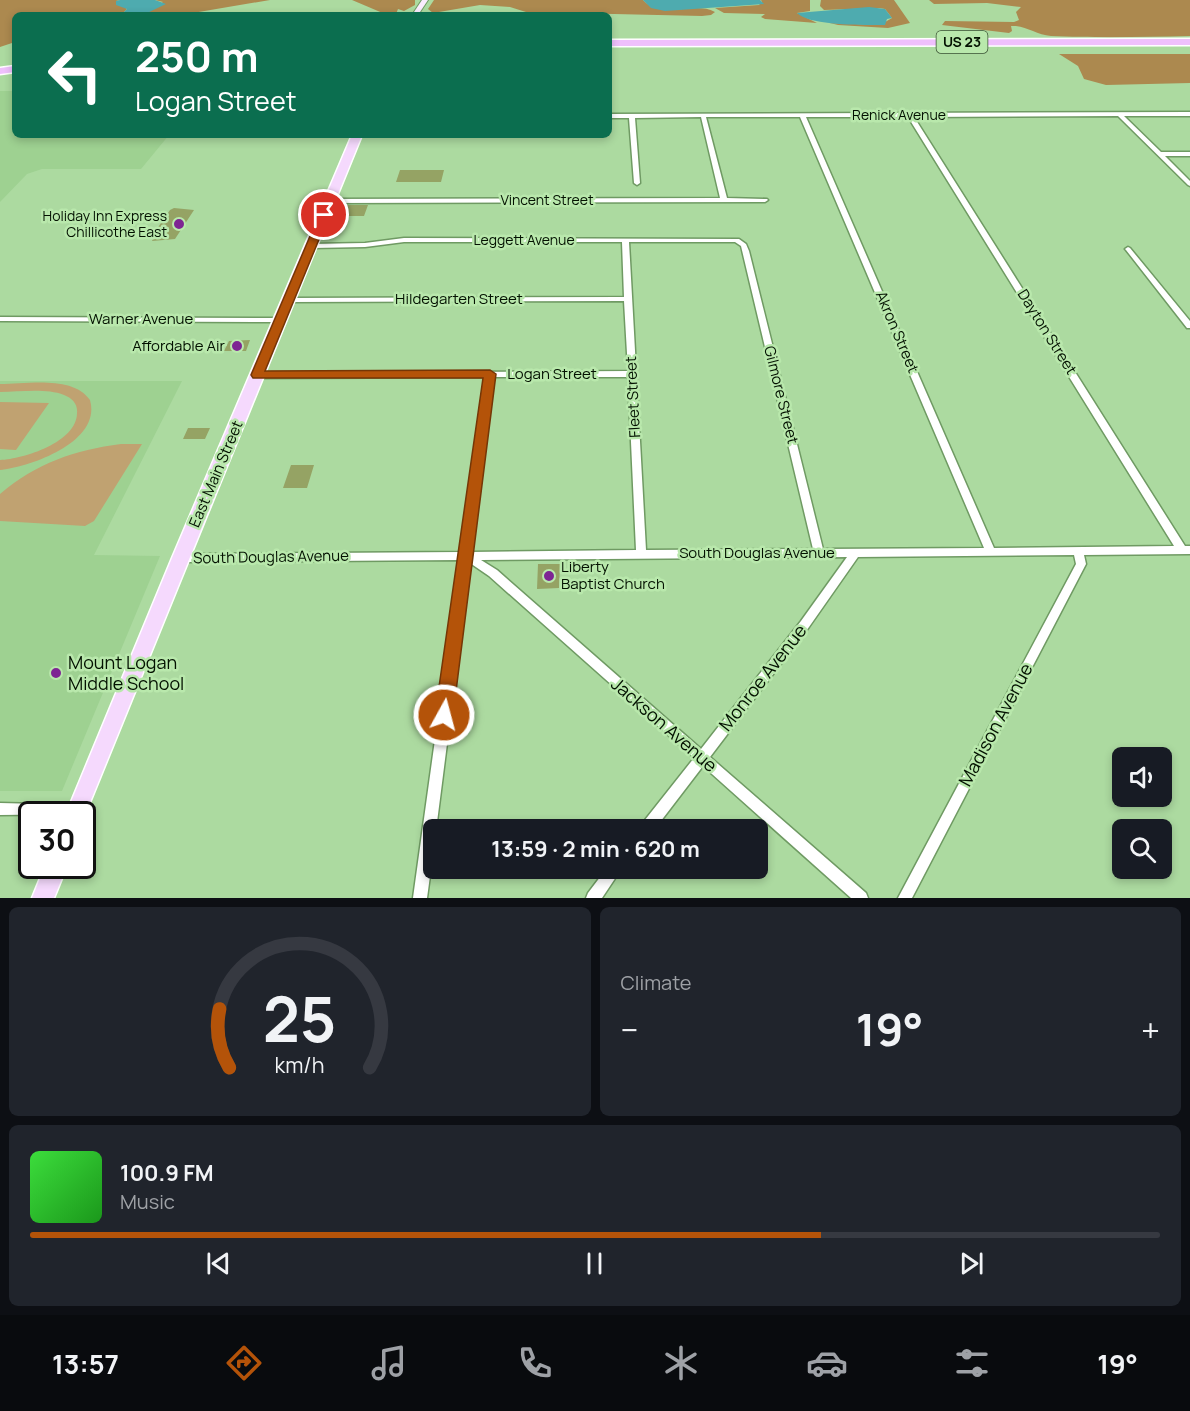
<!DOCTYPE html>
<meta charset="utf-8">
<style>
:root{--surface:#171b24;--page:#20242c;--text:#f1f3f6;--muted:#9ea1a6;--line:#363941;--accent:#b45309}
body{margin:0;font-family:Manrope,sans-serif;background:var(--page);color:var(--text);height:100vh;display:flex;flex-direction:column;font-size:22px;white-space:nowrap}
*{box-sizing:border-box;margin:0}
p{font-size:20px;color:var(--muted)}
.icon{flex:none;width:33px;height:33px;fill:none;stroke:currentColor;stroke-width:2;stroke-linecap:round;stroke-linejoin:round}
.map{position:relative;height:898px;overflow:hidden}
.side{display:flex;flex-direction:column;gap:9px;padding:9px;background:#0d0f14;flex:1}
.side>*{flex:none}
.guide{position:absolute;left:12px;top:12px;width:600px;height:126px;border-radius:9px;box-shadow:0 3px 9px #0003;background:#0b6e4f;color:#fff;overflow:hidden}
.buttons{position:absolute;left:1112px;top:747px;display:grid;gap:12px}
.buttons a{display:grid;place-items:center;width:60px;height:60px;border-radius:9px;background:var(--surface);box-shadow:0 3px 9px #0003;font-size:30px}
.speed{position:absolute;left:18px;top:801px;display:flex;gap:12px;font-size:30px;font-weight:700;text-align:center}
.speed>*{display:grid;place-content:center;width:78px;height:78px;border-radius:50%;background:var(--surface);box-shadow:0 3px 9px #0003;line-height:1}
.speed .limit{border:3px solid #111;border-radius:9px;background:#fff;color:#111}
.pin{position:absolute;display:grid;place-items:center;width:51px;height:51px;color:#fff;margin:-26px;border:3px solid #fff;border-radius:50%;box-shadow:0 2px 6px #0007}
.me{position:absolute;width:66px;margin:-33px;rotate:7deg;stroke-linejoin:round;filter:drop-shadow(0 0 4px #0008)}
.turn{display:flex;align-items:center;gap:21px;height:126px;padding:0 24px;font-size:27px}
.turn .icon{width:78px;height:78px;stroke-width:2.5}
.turn b{display:block;font-size:42px;line-height:51px}
.big{font-size:45px;font-weight:700;line-height:1.1}
.side .card{flex:1;display:flex;flex-direction:column;justify-content:center;gap:9px;min-width:0;padding:0 21px;border-radius:9px;background:var(--page)}
.side .dial{align-items:center;gap:0}
.dial svg{height:156px;overflow:visible;fill:none;stroke:var(--line);stroke-width:7;stroke-linecap:round;text-anchor:middle}
.dial text{fill:var(--text);stroke:none}
.song{display:flex;align-items:center;gap:18px}
.cover{width:72px;height:72px;border-radius:9px;background:linear-gradient(135deg,hsl(120 70% 55%),hsl(120 70% 35%))}
.played{height:6px;border-radius:3px;background:linear-gradient(90deg,var(--accent) 70%,var(--line) 70%)}
.keys{display:flex;justify-content:space-around;direction:ltr}
.heat{display:flex;justify-content:space-between;align-items:center;font-size:33px;direction:ltr}
.side .tiles{flex:1;display:grid;gap:9px;grid-template-columns:1fr 1fr}
.card:last-child{grid-column:span 2}
.trip{position:absolute;left:423px;top:819px;width:345px;height:60px;border-radius:9px;background:var(--surface);box-shadow:0 3px 9px #0003;font-weight:700;line-height:60px;text-align:center}
.menu{display:flex;height:96px;justify-content:space-around;align-items:center;background:#090b0e;color:var(--muted)}
.menu .icon{width:42px;height:42px}
.menu .current{color:var(--accent)}
.menu b{font-size:27px;color:var(--text)}
.map>svg:first-child{display:block}
.built{fill:#9ed191}
.green{fill:#c0a271}
.forest{fill:#ac894f}
.water{fill:#4eabaf}
.building{fill:#95a364}
.lines{fill:none;stroke-linecap:round;stroke-linejoin:round}
.street-casing{stroke:#6f9a63;stroke-width:3}
.secondary-casing{stroke:#6f9a63;stroke-width:2}
.primary-casing{stroke:#fff;stroke-width:3}
.highway-casing{stroke:#fff;stroke-width:3}
.street{fill:#fff;fill-rule:evenodd}
.secondary{fill:#faecfe;fill-rule:evenodd}
.primary{fill:#f5d9fd;fill-rule:evenodd}
.highway{fill:#efc0fc;fill-rule:evenodd}
.route{fill:#b45309;stroke:#753606;stroke-width:1.5}
.poi-dot{fill:#7e2593;stroke:#b9e8ac;stroke-width:2}
.labels{text-anchor:middle;stroke-width:5;stroke-linejoin:round;paint-order:stroke}
.shield{fill:#b9e8ac;stroke:#3a5234;stroke-width:1.5}
.shield-label{font-size:14px;font-weight:bold;fill:#031100}
.far-street-label{font-size:14px;fill:#031100;stroke:#b9e8ac}
.far-poi-label{font-size:14px;fill:#031100;stroke:#b9e8ac;text-anchor:end}
.street-label{font-size:15px;fill:#031100;stroke:#b9e8ac}
.poi-label{font-size:15px;fill:#031100;stroke:#b9e8ac;text-anchor:end}
.near-poi-label{font-size:18px;fill:#031100;stroke:#b9e8ac;text-anchor:start}
.near-street-label{font-size:18px;fill:#031100;stroke:#b9e8ac}
</style>
<div class="map">
<svg width="1190" height="898" viewBox="0 0 1190 898">
<rect width="100%" height="100%" fill="#acdaa0"/>
<path class="built" d="M 0,91 L 15,91 L 15,135 L 169,135 L 141,169 L 42,169 L 27,174 L 0,202 Z
M 0,381 L 182,381 L 94,555 L 160,556 L 62,791 L 0,791 Z"/>
<path class="green" d="M 0,384 C 27,384 73,375 90,400 C 102,442 30,467 0,470 L 0,460 C 24,459 77,442 77,413 C 78,404 72,398 64,395 C 46,388 20,392 0,392 Z
M 0,402 L 49,403 L 16,450 L 0,449 Z
M 121,444 L 142,444 L 94,521 L 85,526 L 0,521 L 0,494 C 36,463 75,450 121,444 Z"/>
<path class="forest" d="M 0,0 L 120,0 L 116,1 L 127,9 L 121,15 L 15,15 L 15,42 L 0,47 Z
M 155,0 L 270,0 L 181,15 L 143,15 L 163,2 Z
M 352,0 L 415,0 L 415,5 L 404,11 L 398,9 L 396,14 L 385,14 Z
M 434,0 L 643,0 C 663,21 693,0 715,12 L 711,15 L 702,16 L 526,12 L 510,7 L 480,5 L 433,13 L 428,9 Z
M 760,0 L 810,0 L 810,11 L 797,13 L 817,23 L 765,19 L 761,17 L 765,14 L 724,13 L 715,8 L 759,5 L 762,1 Z
M 821,0 L 894,0 L 910,23 L 888,28 L 838,25 L 830,23 L 880,25 L 892,18 L 885,9 L 879,8 L 824,10 L 820,6 Z
M 929,0 L 1190,0 L 1190,36 C 1144,37 1097,38 1051,36 C 1036,35 1025,25 1011,26 L 1012,31 L 1009,33 L 942,25 L 945,21 L 1014,22 L 1019,20 L 1016,12 L 1021,7 L 987,3 L 934,4 Z
M 1059,54 L 1190,54 L 1190,83 L 1106,85 L 1084,79 L 1078,66 Z"/>
<path class="water" d="M 120,0 L 155,0 L 166,4 L 143,15 L 121,15 L 127,9 L 116,5 L 116,1 Z
M 643,0 L 760,0 L 764,4 L 665,11 L 651,8 Z
M 869,7 L 885,9 L 892,18 L 887,19 L 885,25 C 864,25 810,26 797,13 Z"/>
<path class="building" d="M 400,170 L 444,170 L 441,182 L 396,182 Z
M 345,205 L 368,205 L 364,216 L 341,216 Z
M 174,208 L 194,210 L 175,239 L 152,241 L 153,239 L 150,239 L 170,210 Z
M 250,340 L 246,351 L 224,351 L 229,341 Z
M 188,428 L 210,428 L 205,439 L 183,439 Z
M 291,465 L 314,465 L 307,488 L 283,488 Z
M 538,564 L 560,564 L 559,588 L 537,589 Z"/>
<g class="lines">
<defs>
<path id="street" d="M 1190,112 L 1190,116 L 1124,116 L 1161,152 L 1190,152 L 1190,156 L 1165,156 L 1190,181 L 1190,186 L 1188,185 L 1118,116 L 914,117 L 1185,546 L 1190,546 L 1190,554 L 1084,555 L 1086,564 L 912,898 L 898,898 L 1076,564 L 1074,555 L 858,557 L 809,627 L 710,757 L 866,893 L 868,898 L 851,898 L 703,766 L 654,830 L 640,830 L 641,825 L 694,758 L 489,576 L 470,563 L 436,830 L 434,830 L 434,846 L 427,898 L 413,898 L 460,560 L 180,562 L 176,561 L 175,558 L 176,555 L 180,554 L 461,552 L 485,377 L 257,378 L 254,377 L 253,375 L 254,373 L 628,371 L 624,301 L 290,302 L 286,300 L 290,298 L 624,297 L 622,242 L 404,242 L 365,247 L 312,248 L 309,246 L 312,244 L 365,243 L 404,238 L 739,239 L 746,244 L 749,251 L 823,549 L 984,548 L 800,117 L 706,117 L 727,198 L 767,199 L 768,200 L 765,202 L 330,203 L 327,201 L 330,199 L 720,198 L 701,117 L 635,118 L 640,183 L 637,185 L 634,183 L 629,118 L 609,118 L 609,114 ZM 806,117 L 908,117 L 1174,546 L 994,548 ZM 629,242 L 735,242 L 741,246 L 813,549 L 646,550 ZM 494,377 L 628,377 L 636,550 L 471,552 ZM 847,557 L 801,621 L 701,749 L 497,570 L 481,560 Z
M 1128,247 L 1130,248 L 1190,321 L 1190,328 L 1187,328 L 1126,250 L 1125,249 Z
M 0,317 L 281,318 L 285,320 L 281,322 L 0,321 Z
M 0,803 L 79,805 L 84,807 L 85,811 L 82,816 L 82,814 L 0,815 Z
M 607,868 L 622,868 L 602,898 L 586,898 L 588,893 Z"/>
<path id="secondary" d="M 422,0 L 428,0 L 418,15 L 412,15 Z"/>
<path id="primary" d="M 352,135 L 362,135 L 82,822 L 82,814 L 66,814 L 172,558 Z
M 45,866 L 67,866 L 54,898 L 32,898 Z"/>
<path id="highway" d="M 1190,39 L 1190,45 L 609,46 L 609,40 Z
M 15,66 L 15,72 L 0,74 L 0,68 Z"/>
</defs>
<use href="#street" class="street-casing"/>
<use href="#secondary" class="secondary-casing"/>
<use href="#primary" class="primary-casing"/>
<use href="#highway" class="highway-casing"/>
<use href="#street" class="street"/>
<use href="#secondary" class="secondary"/>
<use href="#primary" class="primary"/>
<use href="#highway" class="highway"/>
</g>
<path class="route" d="M 324,212 L 329,215 L 265,371 L 490,370 L 496,374 L 453,715 L 451,721 L 444,723 L 438,721 L 435,715 L 483,378 L 253,378 L 251,375 L 319,215 Z"/>
<g class="poi-dot">
<circle cx="179" cy="224" r="6"/>
<circle cx="237" cy="346" r="6"/>
<circle cx="549" cy="576" r="6"/>
<circle cx="56" cy="673" r="6"/>
</g>
<g class="labels">
<rect class="shield" x="936.5" y="31" width="51" height="22" rx="4.5"/>
<g class="shield-label">
<text x="962" y="47">US 23</text>
</g>
<g class="far-street-label">
<text x="899" y="120">Renick Avenue</text>
<text x="547" y="205">Vincent Street</text>
<text x="524" y="245">Leggett Avenue</text>
</g>
<g class="far-poi-label">
<text x="167" y="221">Holiday Inn Express<tspan x="167" dy="16">Chillicothe East</tspan></text>
</g>
<g class="street-label">
<text x="459" y="304">Hildegarten Street</text>
<text x="141" y="324">Warner Avenue</text>
<text transform="translate(897 332) rotate(67)" y="5">Akron Street</text>
<text transform="translate(1047 332) rotate(58)" y="5">Dayton Street</text>
<text x="552" y="379">Logan Street</text>
<text transform="translate(781 395) rotate(76)" y="5">Gilmore Street</text>
<text transform="translate(633 397) rotate(-93)" y="5">Fleet Street</text>
<text transform="translate(216 474) rotate(-67)" y="5">East Main Street</text>
<text x="757" y="558">South Douglas Avenue</text>
<text transform="translate(271 557) rotate(-1)" y="5">South Douglas Avenue</text>
</g>
<g class="poi-label">
<text x="225" y="351">Affordable Air</text>
<text x="561" y="572" text-anchor="start">Liberty<tspan x="561" dy="17">Baptist Church</tspan></text>
</g>
<g class="near-poi-label">
<text x="68" y="669">Mount Logan<tspan x="68" dy="21">Middle School</tspan></text>
</g>
<g class="near-street-label">
<text transform="translate(763 678) rotate(-52)" y="6">Monroe Avenue</text>
<text transform="translate(664 725) rotate(41)" y="6">Jackson Avenue</text>
<text transform="translate(996 725) rotate(-62)" y="6">Madison Avenue</text>
</g>
</g>
</svg>
<div class="buttons">
<a><svg class="icon" aria-label="sound" viewBox="0 0 24 24"><path d="M4 9h4l5-4v14l-5-4H4zM17 9q2 3 0 6"/></svg></a>
<a><svg class="icon" aria-label="search" viewBox="0 0 24 24"><circle cx="10" cy="10" r="6"/><path d="M15 15l6 6"/></svg></a>
</div>
<div class="speed"><div class="limit">30</div></div>
<div class="pin" style="left:324px;top:215px;background:#d93025"><svg class="icon" aria-label="arrive" viewBox="0 0 24 24"><path d="M6 21V4h12l-3 4 3 4H6"/></svg></div>
<svg class="me" style="left:444px;top:715px" viewBox="-20 -20 40 40"><circle r="17" fill="#b45309" stroke="#fff" stroke-width="3"/><path d="M0-11L8 9 0 5-8 9z" fill="#fff"/></svg>
<div class="trip">13:59 · 2 min · 620 m</div>
<div class="guide">
<div class="turn"><svg class="icon" aria-label="left" viewBox="0 0 24 24"><path d="M17 20v-9H6M10 6l-5 5 5 5"/></svg><div><b>250 m</b>Logan Street</div></div>
</div>
</div>
<section class="side">
<div class="tiles">
<div class="card dial"><svg viewBox="0 0 100 80">
<path d="M14 69A42 42 0 1 1 86 69"/>
<path d="M14 69A42 42 0 0 1 9 39" stroke="#b45309"/>
<text x="50" y="56" font-size="32" font-weight="700">25</text>
<text x="50" y="72" font-size="11">km/h</text>
</svg></div>
<div class="card"><p>Climate</p>
<div class="heat"><a>−</a><b class="big">19°</b><a>+</a></div>
</div>
<div class="card">
<div class="song"><i class="cover"></i><div><b>100.9 FM</b><p>Music</p></div></div>
<div class="played"></div>
<div class="keys"><svg class="icon" aria-label="previous" viewBox="0 0 24 24"><path d="M18 5L8 12l10 7zM5 5v14"/></svg><svg class="icon" aria-label="pause" viewBox="0 0 24 24"><path d="M8 5v14M16 5v14"/></svg><svg class="icon" aria-label="next" viewBox="0 0 24 24"><path d="M6 5l10 7-10 7zM19 5v14"/></svg></div>
</div>
</div>
</section>
<nav class="menu">
<b>13:57</b>
<svg class="icon current" aria-label="directions" viewBox="0 0 24 24"><path d="M12 3l9 9-9 9-9-9zM9 14v-3h6M13 9l2 2-2 2"/></svg>
<svg class="icon" aria-label="music" viewBox="0 0 24 24"><path d="M9 18V5l10-2v13"/><circle cx="6" cy="18" r="3"/><circle cx="16" cy="16" r="3"/></svg>
<svg class="icon" aria-label="phone" viewBox="0 0 24 24"><path d="M5 4h4l2 5-3 2q2 4 5 5l2-3 5 2v4C11 20 4 13 5 4z"/></svg>
<svg class="icon" aria-label="climate" viewBox="0 0 24 24"><path d="M12 3v18M4 7l16 10M4 17L20 7"/></svg>
<svg class="icon" aria-label="car" viewBox="0 0 24 24"><path d="M5 17H2v-5l4-1 3-4h7l3 4 3 1v5h-3M9 17h6M6 11h13"/><circle cx="7" cy="17" r="2"/><circle cx="17" cy="17" r="2"/></svg>
<svg class="icon" aria-label="filters" viewBox="0 0 24 24"><path d="M4 7h16M4 17h16"/><circle cx="9" cy="7" r="2"/><circle cx="15" cy="17" r="2"/></svg>
<b>19°</b>
</nav>
